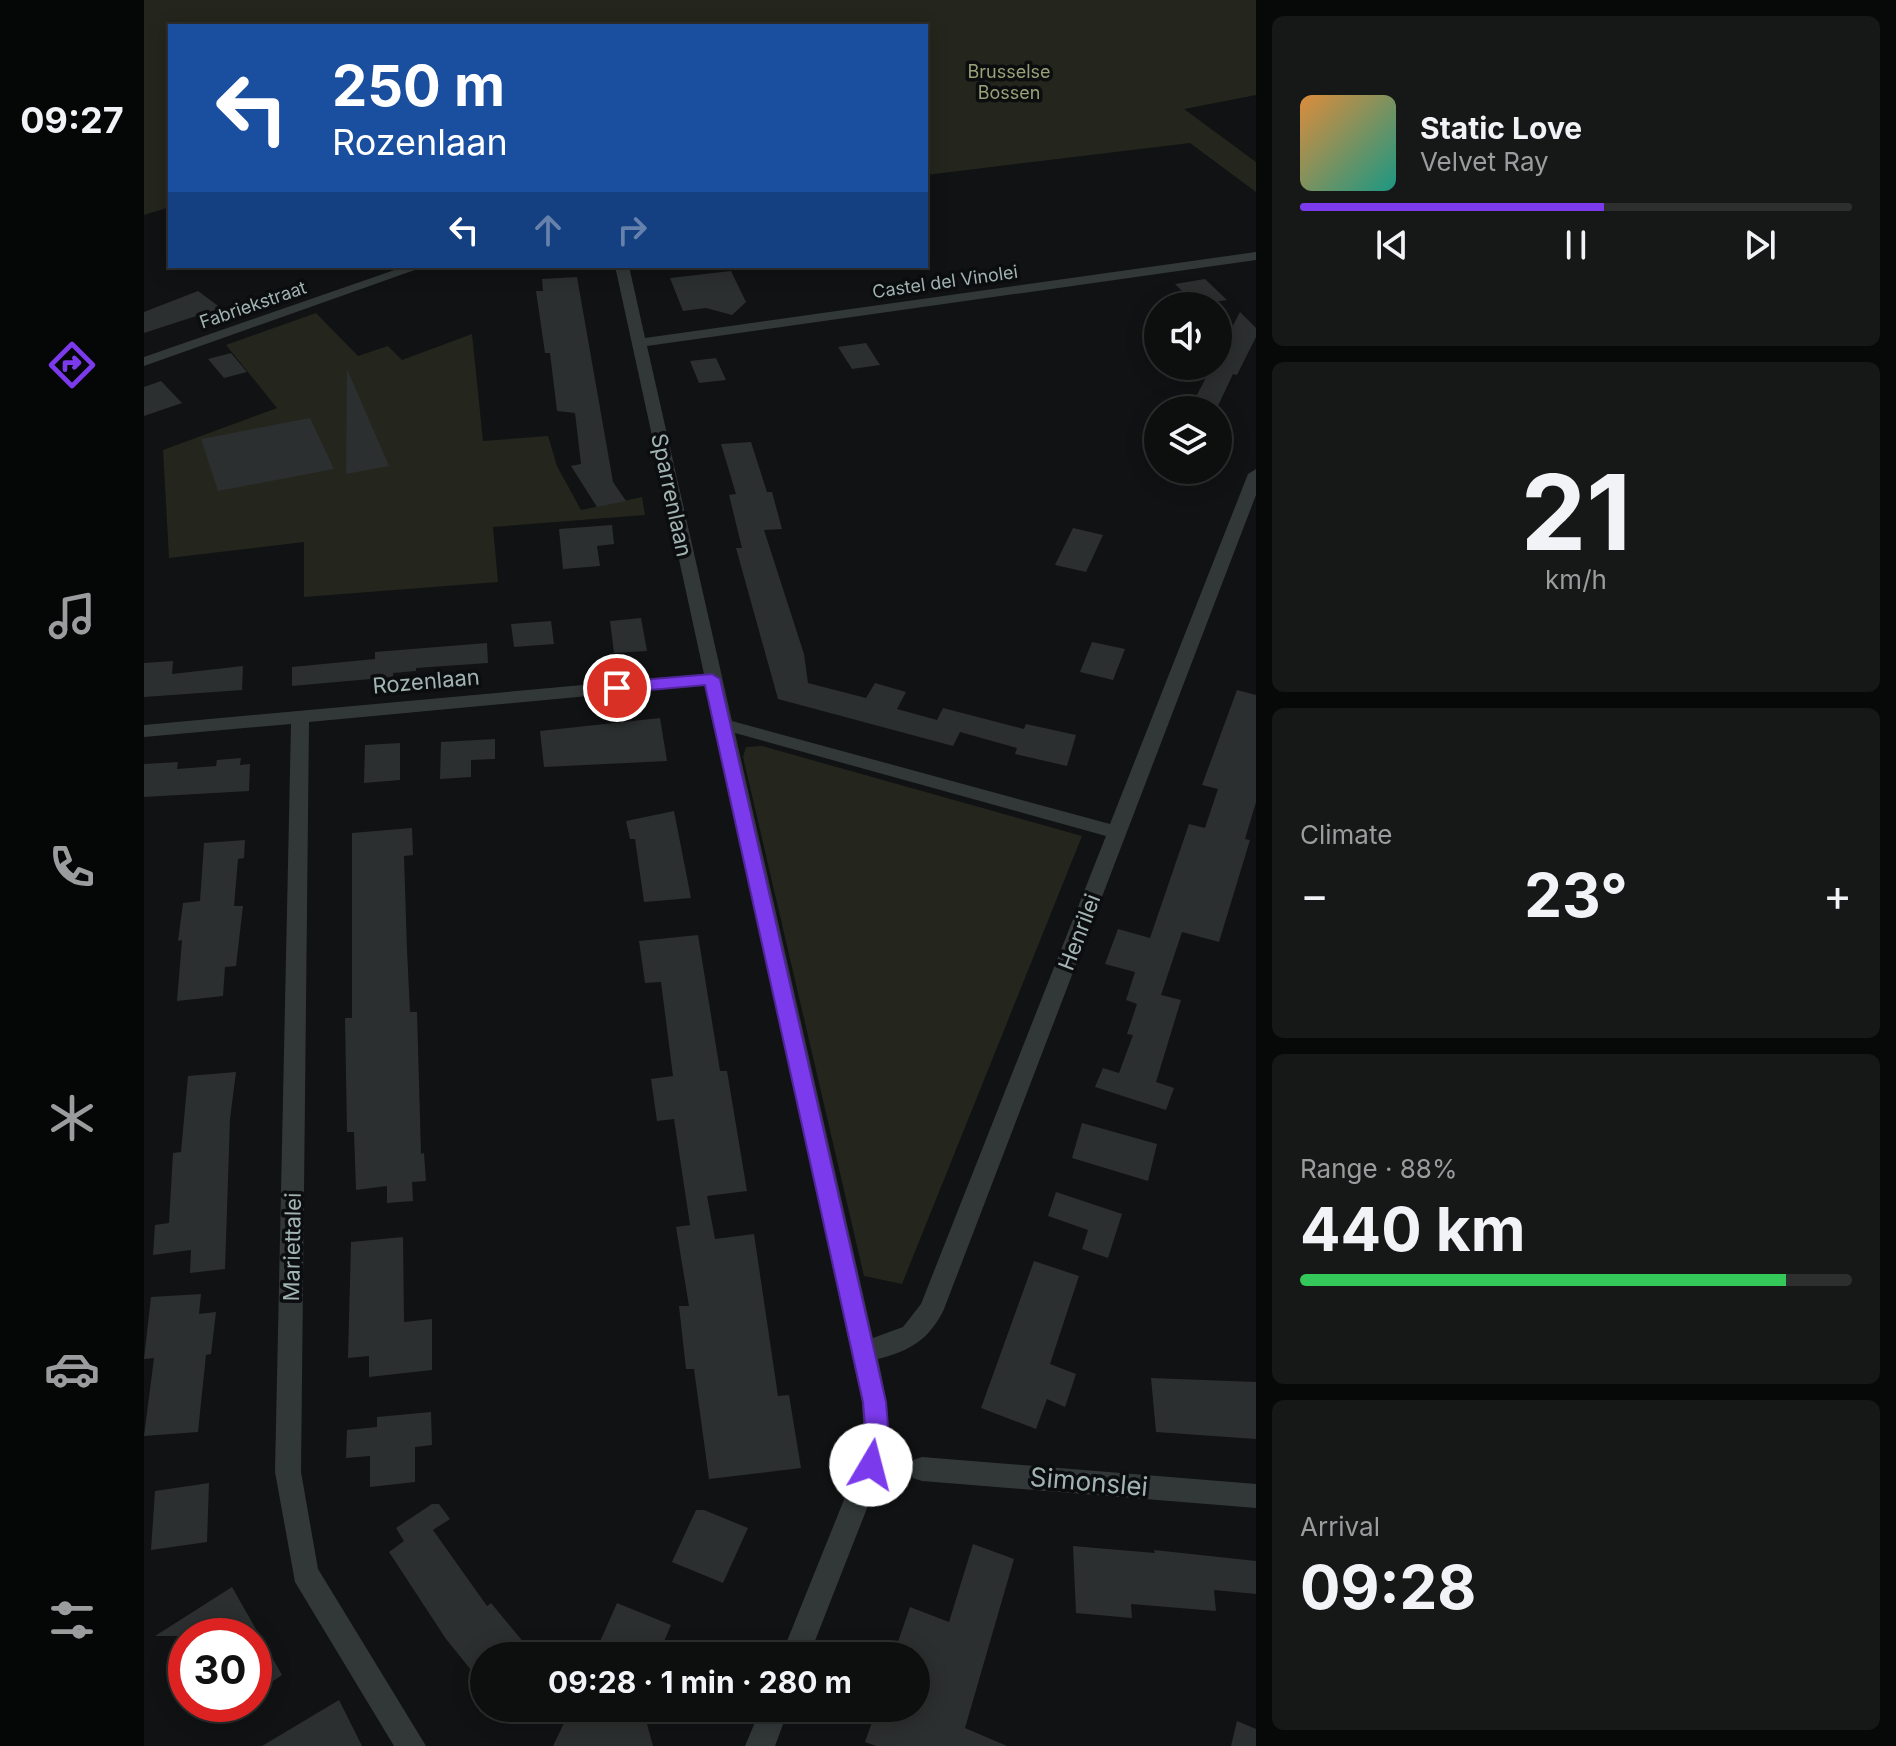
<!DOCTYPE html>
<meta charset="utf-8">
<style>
:root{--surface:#0d0e0e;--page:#161717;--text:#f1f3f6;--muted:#9a9c9e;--line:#2d2e2e;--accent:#7c3aed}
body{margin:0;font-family:Inter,sans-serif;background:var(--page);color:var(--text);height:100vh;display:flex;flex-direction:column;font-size:30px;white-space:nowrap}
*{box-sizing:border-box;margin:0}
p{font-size:26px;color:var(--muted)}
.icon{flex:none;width:44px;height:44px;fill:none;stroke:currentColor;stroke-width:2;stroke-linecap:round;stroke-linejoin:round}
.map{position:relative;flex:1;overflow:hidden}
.sheet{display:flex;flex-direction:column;gap:16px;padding:16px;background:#070808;width:640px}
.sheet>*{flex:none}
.hud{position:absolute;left:24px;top:24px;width:760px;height:244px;border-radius:0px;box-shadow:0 4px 20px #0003,0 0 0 2px var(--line);background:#1a4fa0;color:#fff;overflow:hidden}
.controls{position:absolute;left:1000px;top:292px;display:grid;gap:16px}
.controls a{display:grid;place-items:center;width:88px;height:88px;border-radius:50%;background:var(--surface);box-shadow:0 4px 20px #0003,0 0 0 2px var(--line);font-size:40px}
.speed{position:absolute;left:24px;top:1618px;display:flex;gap:16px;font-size:40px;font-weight:700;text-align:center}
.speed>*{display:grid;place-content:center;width:104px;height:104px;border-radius:50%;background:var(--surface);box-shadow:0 4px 20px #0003,0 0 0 2px var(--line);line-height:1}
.speed .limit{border:12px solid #d22;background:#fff;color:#111}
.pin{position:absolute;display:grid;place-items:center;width:68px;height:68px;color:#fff;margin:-34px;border:4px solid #fff;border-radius:50%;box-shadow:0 2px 8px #0007}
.me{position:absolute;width:88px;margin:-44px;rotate:8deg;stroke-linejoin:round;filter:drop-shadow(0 0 6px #0008)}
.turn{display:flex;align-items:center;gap:28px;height:168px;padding:0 32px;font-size:36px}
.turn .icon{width:104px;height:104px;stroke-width:2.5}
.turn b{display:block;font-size:56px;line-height:68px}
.lanes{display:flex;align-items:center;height:76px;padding:0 32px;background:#0003;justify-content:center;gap:40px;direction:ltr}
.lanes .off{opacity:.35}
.big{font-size:60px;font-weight:700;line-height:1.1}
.sheet .tile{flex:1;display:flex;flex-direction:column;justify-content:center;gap:12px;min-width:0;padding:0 28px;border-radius:12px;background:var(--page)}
.sheet .dial{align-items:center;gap:0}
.dial b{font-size:104px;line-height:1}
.song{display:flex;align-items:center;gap:24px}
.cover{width:96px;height:96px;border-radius:12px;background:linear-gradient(135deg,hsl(30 70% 55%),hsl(170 70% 35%))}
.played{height:8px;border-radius:4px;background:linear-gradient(90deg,var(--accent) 55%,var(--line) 55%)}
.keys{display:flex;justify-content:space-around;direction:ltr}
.heat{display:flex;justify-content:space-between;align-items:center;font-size:44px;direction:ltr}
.charge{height:12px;border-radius:6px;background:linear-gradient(90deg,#34c759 88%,var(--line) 0)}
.trip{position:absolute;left:326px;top:1642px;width:460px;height:80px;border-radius:40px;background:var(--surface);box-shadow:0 4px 20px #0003,0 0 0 2px var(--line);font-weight:700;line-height:80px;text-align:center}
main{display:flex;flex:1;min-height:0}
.tab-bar{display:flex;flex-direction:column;width:144px;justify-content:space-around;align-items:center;background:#050606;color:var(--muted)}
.tab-bar .icon{width:56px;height:56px}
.tab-bar .active{color:var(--accent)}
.tab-bar b{font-size:36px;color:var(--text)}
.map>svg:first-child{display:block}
.green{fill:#24251d}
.building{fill:#2c2f2f}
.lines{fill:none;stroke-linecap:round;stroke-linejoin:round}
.street{fill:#323838;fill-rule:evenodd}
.route{fill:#7c3aed;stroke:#51269a;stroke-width:2}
.labels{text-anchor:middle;stroke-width:7;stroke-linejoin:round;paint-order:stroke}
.far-park-label{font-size:18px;fill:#99a177;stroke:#0c0d0e}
.far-street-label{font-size:18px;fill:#a1b4b1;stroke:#0c0d0e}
.street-label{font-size:22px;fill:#a1b4b1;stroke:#0c0d0e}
.near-street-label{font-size:26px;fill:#a1b4b1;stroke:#0c0d0e}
</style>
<main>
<nav class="tab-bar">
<b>09:27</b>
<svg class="icon active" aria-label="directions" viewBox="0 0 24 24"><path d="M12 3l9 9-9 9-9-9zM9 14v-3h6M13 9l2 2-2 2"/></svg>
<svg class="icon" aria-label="music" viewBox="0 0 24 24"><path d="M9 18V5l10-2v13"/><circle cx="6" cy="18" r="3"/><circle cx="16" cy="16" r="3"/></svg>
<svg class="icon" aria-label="phone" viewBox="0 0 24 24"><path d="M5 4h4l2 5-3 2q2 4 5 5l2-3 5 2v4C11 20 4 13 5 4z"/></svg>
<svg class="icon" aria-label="climate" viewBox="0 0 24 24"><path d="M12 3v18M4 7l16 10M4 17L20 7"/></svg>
<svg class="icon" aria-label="car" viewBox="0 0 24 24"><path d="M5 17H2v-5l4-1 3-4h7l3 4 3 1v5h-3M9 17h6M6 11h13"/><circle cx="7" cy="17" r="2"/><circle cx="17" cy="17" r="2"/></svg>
<svg class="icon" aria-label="filters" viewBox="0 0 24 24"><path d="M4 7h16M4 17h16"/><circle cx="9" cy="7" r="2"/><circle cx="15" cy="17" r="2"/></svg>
</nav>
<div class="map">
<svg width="1112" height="1746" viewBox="0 0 1112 1746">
<rect width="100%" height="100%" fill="#111213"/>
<path class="green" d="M 0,0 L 1112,0 L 1112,95 L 1040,109 L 1112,162 L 1112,192 L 1046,143 L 782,175 L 782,26 L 26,26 L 26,207 L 0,215 Z
M 172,313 L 214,356 L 244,346 L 258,360 L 328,334 L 339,441 L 404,436 L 413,466 L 437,510 L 498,497 L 501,515 L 349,527 L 354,582 L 160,597 L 160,542 L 25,558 L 19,450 L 133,408 L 82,345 Z
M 618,746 L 938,836 L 758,1284 L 720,1276 L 599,757 L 602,747 Z"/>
<path class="building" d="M 587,271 L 602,302 L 588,315 L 562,308 L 539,311 L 526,278 Z
M 433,277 L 469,482 L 482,501 L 453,507 L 427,466 L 437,464 L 431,413 L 413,411 L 406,353 L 401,353 L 392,291 L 399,291 L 398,279 Z
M 1061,279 L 1083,300 L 1052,305 L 1031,284 Z
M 54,291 L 77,308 L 0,333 L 0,312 Z
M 1096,312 L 1112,328 L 1112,337 L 1093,375 L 1089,374 L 1072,410 L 1045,410 L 1068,366 L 1074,366 L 1074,354 Z
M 722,343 L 736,365 L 708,369 L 694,347 Z
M 87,353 L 103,372 L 80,378 L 64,359 Z
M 572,358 L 582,380 L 555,383 L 546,361 Z
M 203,369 L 245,466 L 202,474 Z
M 17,381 L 38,403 L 0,416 L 0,387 Z
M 166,418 L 190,469 L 74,491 L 57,439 Z
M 607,442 L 623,492 L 628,492 L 638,529 L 620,530 L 660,654 L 664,683 L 722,698 L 731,683 L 762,692 L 753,709 L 793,720 L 799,708 L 880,729 L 882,724 L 932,735 L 923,766 L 871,754 L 873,748 L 816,732 L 809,746 L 634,699 L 592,548 L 598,548 L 585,495 L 592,494 L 577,444 Z
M 468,525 L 470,544 L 453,546 L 456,566 L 419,569 L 415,529 Z
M 929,528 L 959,535 L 942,572 L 911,565 Z
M 497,618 L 503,651 L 470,653 L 466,621 Z
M 407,621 L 410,644 L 370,647 L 367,624 Z
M 948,642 L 981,649 L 969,680 L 936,672 Z
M 343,643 L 344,663 L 272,668 L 272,671 L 249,673 L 249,677 L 148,686 L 148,667 L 231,659 L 231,652 Z
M 29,661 L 28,674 L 99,666 L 98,690 L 0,697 L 0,663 Z
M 1093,690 L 1112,695 L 1112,802 L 1101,839 L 1106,840 L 1075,942 L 1038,932 L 1017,995 L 1037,1000 L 1012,1082 L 1030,1088 L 1022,1110 L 951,1087 L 959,1068 L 975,1073 L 989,1035 L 983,1034 L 993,1004 L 982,1000 L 991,972 L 961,964 L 974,929 L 1006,938 L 1045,824 L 1061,828 L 1074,789 L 1058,785 Z
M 516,718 L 523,761 L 400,767 L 396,731 Z
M 351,739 L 351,759 L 327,760 L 327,777 L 296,779 L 297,742 Z
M 256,743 L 256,780 L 220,783 L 221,745 Z
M 97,758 L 96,765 L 106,764 L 105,791 L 0,797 L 0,764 L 34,762 L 33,769 L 72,766 L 73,760 Z
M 530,811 L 547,898 L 500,902 L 491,839 L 486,839 L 482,821 Z
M 268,828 L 269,855 L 260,856 L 263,950 L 266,1012 L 273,1012 L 277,1154 L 280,1153 L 282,1181 L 268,1182 L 269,1201 L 243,1203 L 243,1186 L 212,1190 L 210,1132 L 203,1132 L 201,1018 L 208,1018 L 208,833 Z
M 101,840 L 100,858 L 94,859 L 90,906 L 99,906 L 92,966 L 81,967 L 79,996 L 33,1001 L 38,940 L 34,941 L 39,903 L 56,901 L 60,843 Z
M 554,935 L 576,1071 L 583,1071 L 603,1191 L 563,1196 L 571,1239 L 610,1234 L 634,1396 L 645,1395 L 657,1468 L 565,1479 L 550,1369 L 542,1369 L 535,1306 L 545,1306 L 532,1227 L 546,1225 L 530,1119 L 513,1121 L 507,1079 L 529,1076 L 517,982 L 501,983 L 495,941 Z
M 92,1072 L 86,1119 L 81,1269 L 46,1273 L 47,1250 L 9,1255 L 11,1225 L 25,1223 L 29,1153 L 37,1152 L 44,1076 Z
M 938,1123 L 1013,1144 L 1004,1181 L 928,1158 Z
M 912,1192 L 978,1214 L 964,1258 L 938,1249 L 944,1230 L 904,1216 Z
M 259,1237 L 260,1322 L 288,1319 L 288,1370 L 225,1377 L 225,1356 L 204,1358 L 207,1242 Z
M 890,1261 L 935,1276 L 906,1364 L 932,1374 L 921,1407 L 903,1399 L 892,1429 L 837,1408 Z
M 57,1294 L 55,1314 L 72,1312 L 67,1354 L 62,1355 L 54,1432 L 0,1436 L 10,1358 L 0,1359 L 7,1297 Z
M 1007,1378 L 1112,1382 L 1112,1439 L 1012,1432 Z
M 287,1412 L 288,1445 L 271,1447 L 271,1482 L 226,1487 L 226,1456 L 202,1458 L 203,1430 L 233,1427 L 233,1417 Z
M 65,1483 L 63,1542 L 7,1550 L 11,1491 Z
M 288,1504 L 295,1504 L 306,1519 L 289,1530 L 343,1606 L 347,1603 L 391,1656 L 340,1656 L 340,1686 L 302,1639 L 245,1552 L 260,1541 L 252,1528 Z
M 552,1510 L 560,1510 L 604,1528 L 579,1583 L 528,1562 Z
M 829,1544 L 870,1559 L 821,1728 L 863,1746 L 732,1746 L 721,1742 L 733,1708 L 772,1708 L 772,1656 L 749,1656 L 766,1607 L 805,1622 Z
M 929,1546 L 1011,1553 L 1010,1550 L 1112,1561 L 1112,1594 L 1070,1590 L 1072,1611 L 987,1604 L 988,1618 L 932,1613 Z
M 88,1587 L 138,1675 L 110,1694 L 110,1636 L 11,1636 Z
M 473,1603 L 527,1625 L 514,1656 L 478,1656 L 454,1646 Z
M 195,1700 L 218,1746 L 118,1746 Z
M 439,1708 L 470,1708 L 502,1720 L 509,1746 L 409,1746 L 420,1723 Z
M 1093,1721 L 1112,1729 L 1112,1746 L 1087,1746 Z"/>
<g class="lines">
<path class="street" d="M 1112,252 L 1112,260 L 503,346 L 588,721 L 966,824 L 1104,474 L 1112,469 L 1112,495 L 800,1309 C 786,1339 766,1351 734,1359 C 742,1396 749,1428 740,1465 L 665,1656 L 637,1656 L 714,1465 L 720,1439 L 718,1402 L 562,685 L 165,722 L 157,1472 L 174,1569 L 282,1746 L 250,1746 L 151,1582 L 131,1472 L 147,724 L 0,737 L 0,725 L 560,674 L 471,266 L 485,266 L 501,338 ZM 591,733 L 962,836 L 777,1304 L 759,1327 L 729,1338 Z
M 262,266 L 282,266 L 0,366 L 0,357 Z
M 778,1457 L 1112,1484 L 1112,1508 L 778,1481 L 769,1478 L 765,1469 L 769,1460 Z
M 617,1708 L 645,1708 L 631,1746 L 601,1746 Z"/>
</g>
<path class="route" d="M 568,674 L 576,679 L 742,1402 L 745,1439 L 735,1472 L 727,1476 L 718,1472 L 715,1465 L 722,1439 L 719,1402 L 561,685 L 473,693 L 465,688 L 473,682 Z"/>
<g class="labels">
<g class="far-park-label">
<text x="865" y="78">Brusselse<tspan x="865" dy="21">Bossen</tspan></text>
</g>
<g class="far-street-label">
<text transform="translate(801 282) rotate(-8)" y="6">Castel del Vinolei</text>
<text transform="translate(109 305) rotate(-19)" y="6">Fabriekstraat</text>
</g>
<g class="street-label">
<text transform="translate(528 495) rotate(78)" y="8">Sparrenlaan</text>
<text transform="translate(282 681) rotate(-5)" y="8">Rozenlaan</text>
<text transform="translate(935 932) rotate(-69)" y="8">Henrilei</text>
<text transform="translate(148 1247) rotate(-89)" y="8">Mariettalei</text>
</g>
<g class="near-street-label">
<text transform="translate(945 1482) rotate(5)" y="9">Simonslei</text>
</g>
</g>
</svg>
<div class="controls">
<a><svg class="icon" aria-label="sound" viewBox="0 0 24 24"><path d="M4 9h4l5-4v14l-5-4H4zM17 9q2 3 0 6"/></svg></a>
<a><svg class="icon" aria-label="layers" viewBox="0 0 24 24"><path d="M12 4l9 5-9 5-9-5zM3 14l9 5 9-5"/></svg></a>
</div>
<div class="speed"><div class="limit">30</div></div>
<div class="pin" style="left:473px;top:688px;background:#d93025"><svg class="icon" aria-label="arrive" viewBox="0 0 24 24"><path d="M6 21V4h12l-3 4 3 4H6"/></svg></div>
<svg class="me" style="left:727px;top:1465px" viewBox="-20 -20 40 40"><circle r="19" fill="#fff"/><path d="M0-13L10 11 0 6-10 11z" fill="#7c3aed"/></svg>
<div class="trip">09:28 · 1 min · 280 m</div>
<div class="hud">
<div class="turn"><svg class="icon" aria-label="left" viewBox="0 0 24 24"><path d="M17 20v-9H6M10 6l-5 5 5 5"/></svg><div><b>250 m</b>Rozenlaan</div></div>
<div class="lanes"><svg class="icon" aria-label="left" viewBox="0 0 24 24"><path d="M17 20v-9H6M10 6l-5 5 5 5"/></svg><svg class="icon off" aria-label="ahead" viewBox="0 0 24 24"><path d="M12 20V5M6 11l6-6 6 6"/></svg><svg class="icon off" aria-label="right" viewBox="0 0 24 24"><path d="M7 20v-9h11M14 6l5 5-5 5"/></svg></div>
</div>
</div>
<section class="sheet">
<div class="tile">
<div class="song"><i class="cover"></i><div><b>Static Love</b><p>Velvet Ray</p></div></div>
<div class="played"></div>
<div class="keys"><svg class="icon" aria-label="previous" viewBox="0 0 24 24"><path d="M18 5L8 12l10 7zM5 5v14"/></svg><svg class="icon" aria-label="pause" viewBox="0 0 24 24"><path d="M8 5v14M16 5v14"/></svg><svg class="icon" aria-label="next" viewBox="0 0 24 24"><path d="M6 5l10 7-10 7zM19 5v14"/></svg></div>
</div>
<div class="tile dial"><b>21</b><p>km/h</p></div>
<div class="tile"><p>Climate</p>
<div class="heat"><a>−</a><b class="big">23°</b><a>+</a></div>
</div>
<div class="tile"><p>Range · 88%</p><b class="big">440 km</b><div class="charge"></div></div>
<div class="tile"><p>Arrival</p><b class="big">09:28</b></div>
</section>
</main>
